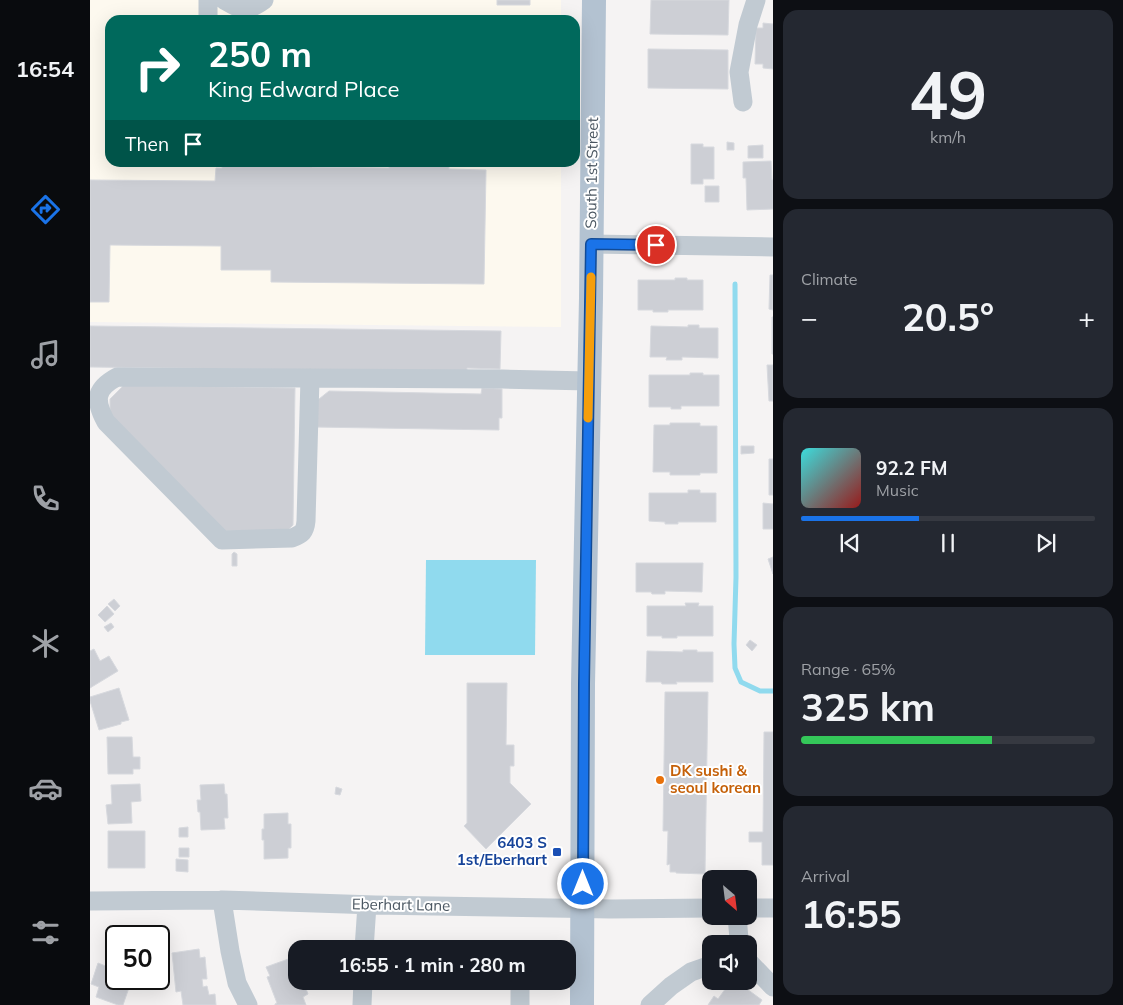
<!DOCTYPE html>
<meta charset="utf-8">
<style>
:root{--surface:#171b24;--page:#242831;--text:#f1f3f6;--muted:#9ea1a6;--line:#363941;--accent:#1a73e8}
body{margin:0;font-family:Mulish,sans-serif;background:var(--page);color:var(--text);height:100vh;display:flex;flex-direction:column;font-size:19px;white-space:nowrap}
*{box-sizing:border-box;margin:0}
p{font-size:16px;color:var(--muted)}
.icon{flex:none;width:28px;height:28px;fill:none;stroke:currentColor;stroke-width:2;stroke-linecap:round;stroke-linejoin:round}
.map{position:relative;flex:1;overflow:hidden}
.panel{display:flex;flex-direction:column;gap:10px;padding:10px;background:#0d0f14;width:350px}
.panel>*{flex:none}
.guide{position:absolute;left:15px;top:15px;width:475px;height:152px;border-radius:15px;box-shadow:0 5px 20px #0002;background:#00695c;color:#fff;overflow:hidden}
.needle{width:32px;rotate:152deg}
.controls{position:absolute;left:612px;top:870px;display:grid;gap:10px}
.controls a{display:grid;place-items:center;width:55px;height:55px;border-radius:10px;background:var(--surface);box-shadow:0 5px 20px #0002;font-size:25px}
.speed{position:absolute;left:15px;top:925px;display:flex;gap:10px;font-size:25px;font-weight:700;text-align:center}
.speed>*{display:grid;place-content:center;width:65px;height:65px;border-radius:50%;background:var(--surface);box-shadow:0 5px 20px #0002;line-height:1}
.speed .limit{border:2px solid #111;border-radius:8px;background:#fff;color:#111}
.pin{position:absolute;display:grid;place-items:center;width:42px;height:42px;color:#fff;margin:-21px;border:2px solid #fff;border-radius:50%;box-shadow:0 1px 5px #0007}
.me{position:absolute;width:55px;margin:-28px;rotate:0deg;stroke-linejoin:round;filter:drop-shadow(0 0 4px #0008)}
.turn{display:flex;align-items:center;gap:18px;height:105px;padding:0 20px;font-size:22px}
.turn .icon{width:65px;height:65px;stroke-width:2.5}
.turn b{display:block;font-size:35px;line-height:42px}
.then{display:flex;align-items:center;height:48px;padding:0 20px;background:#0003;gap:10px;font-size:19px}
.big{font-size:38px;font-weight:700;line-height:1.1}
.panel .tile{flex:1;display:flex;flex-direction:column;justify-content:center;gap:8px;min-width:0;padding:0 18px;border-radius:15px;background:var(--page)}
.panel .dial{align-items:center;gap:0}
.dial b{font-size:65px;line-height:1}
.song{display:flex;align-items:center;gap:15px}
.cover{width:60px;height:60px;border-radius:8px;background:linear-gradient(135deg,hsl(180 70% 55%),hsl(0 70% 35%))}
.played{height:5px;border-radius:2px;background:linear-gradient(90deg,var(--accent) 40%,var(--line) 40%)}
.keys{display:flex;justify-content:space-around;direction:ltr}
.heat{display:flex;justify-content:space-between;align-items:center;font-size:28px;direction:ltr}
.charge{height:8px;border-radius:4px;background:linear-gradient(90deg,#34c759 65%,var(--line) 0)}
.trip{position:absolute;left:198px;top:940px;width:288px;height:50px;border-radius:15px;background:var(--surface);box-shadow:0 5px 20px #0002;font-weight:700;line-height:50px;text-align:center}
main{display:flex;flex:1;min-height:0}
.tab-bar{display:flex;flex-direction:column;width:90px;justify-content:space-around;align-items:center;background:#090b0e;color:var(--muted)}
.tab-bar .icon{width:35px;height:35px}
.tab-bar .on{color:var(--accent)}
.tab-bar b{font-size:22px;color:var(--text)}
.map>svg:first-child{display:block}
.commercial{fill:#fdf9ef}
.water{fill:#90daee}
.lines{fill:none;stroke-linecap:round;stroke-linejoin:round}
.stream{stroke:#90daee;stroke-width:5}
.building{fill:#cdcfd5;stroke:#d7d9de}
.minor{stroke:#c1cad2;stroke-width:19}
.major{stroke:#b3c2d1;stroke-width:24}
.route-casing{stroke:#114b97;stroke-width:12}
.route{stroke:#1a73e8;stroke-width:9}
.slow{stroke:#f59e0b;stroke-width:9}
.food-dot{fill:#e8710a;stroke:#fff;stroke-width:2}
.transit-dot{fill:#1a4fb4;stroke:#fff;stroke-width:2}
.labels{text-anchor:middle;stroke-width:4;stroke-linejoin:round;paint-order:stroke}
.street-label{font-size:15px;fill:#4a5661;stroke:#fff}
.food-label{font-size:15px;font-weight:bold;fill:#c56008;stroke:#fff;text-anchor:start}
.transit-label{font-size:15px;font-weight:bold;fill:#164399;stroke:#fff;text-anchor:end}
</style>
<main>
<nav class="tab-bar">
<b>16:54</b>
<svg class="icon on" aria-label="directions" viewBox="0 0 24 24"><path d="M12 3l9 9-9 9-9-9zM9 14v-3h6M13 9l2 2-2 2"/></svg>
<svg class="icon" aria-label="music" viewBox="0 0 24 24"><path d="M9 18V5l10-2v13"/><circle cx="6" cy="18" r="3"/><circle cx="16" cy="16" r="3"/></svg>
<svg class="icon" aria-label="phone" viewBox="0 0 24 24"><path d="M5 4h4l2 5-3 2q2 4 5 5l2-3 5 2v4C11 20 4 13 5 4z"/></svg>
<svg class="icon" aria-label="climate" viewBox="0 0 24 24"><path d="M12 3v18M4 7l16 10M4 17L20 7"/></svg>
<svg class="icon" aria-label="car" viewBox="0 0 24 24"><path d="M5 17H2v-5l4-1 3-4h7l3 4 3 1v5h-3M9 17h6M6 11h13"/><circle cx="7" cy="17" r="2"/><circle cx="17" cy="17" r="2"/></svg>
<svg class="icon" aria-label="filters" viewBox="0 0 24 24"><path d="M4 7h16M4 17h16"/><circle cx="9" cy="7" r="2"/><circle cx="15" cy="17" r="2"/></svg>
</nav>
<div class="map">
<svg width="683" height="1005" viewBox="0 0 683 1005">
<rect width="100%" height="100%" fill="#f5f3f3"/>
<path class="commercial" d="M 0,0 L 471,0 L 471,20 L 20,20 L 20,162 L 471,163 L 471,327 L 0,322 Z"/>
<path class="water" d="M 336,560 L 446,560 L 445,655 L 335,655 Z"/>
<g class="lines">
<path class="stream" d="M 645,284 L 646,577 L 644,644 L 645,668 L 651,682 L 670,691 L 683,691"/>
</g>
<path class="building" d="M 407,0 L 440,0 L 440,5 L 407,5 Z
M 561,0 L 639,0 L 638,35 L 560,34 Z
M 673,23 L 683,24 L 683,69 L 673,68 L 673,64 L 665,64 L 666,28 L 673,28 Z
M 558,49 L 638,50 L 638,89 L 558,88 Z
M 637,142 L 644,143 L 644,150 L 637,150 Z
M 601,144 L 613,144 L 613,147 L 624,147 L 624,179 L 613,179 L 613,184 L 601,184 Z
M 673,145 L 673,158 L 658,158 L 658,146 Z
M 681,161 L 682,180 L 683,180 L 683,209 L 657,210 L 656,178 L 653,178 L 653,162 Z
M 132,162 L 222,162 L 222,167 L 299,168 L 299,162 L 359,162 L 359,169 L 396,170 L 394,284 L 181,282 L 181,270 L 131,270 L 131,246 L 20,245 L 19,302 L 0,302 L 0,180 L 125,181 L 126,168 L 132,168 Z
M 615,186 L 629,186 L 629,202 L 615,202 Z
M 680,275 L 683,275 L 683,310 L 679,309 Z
M 585,278 L 597,278 L 597,280 L 613,280 L 613,310 L 578,310 L 578,312 L 563,312 L 563,310 L 548,310 L 548,280 L 585,280 Z
M 682,317 L 683,317 L 683,354 L 682,354 Z
M 598,325 L 609,325 L 609,328 L 628,328 L 628,358 L 592,357 L 592,360 L 576,360 L 577,357 L 560,357 L 561,326 L 598,327 Z
M 0,326 L 411,331 L 410,369 L 377,368 L 377,372 L 0,367 Z
M 677,365 L 683,365 L 683,401 L 679,401 Z
M 600,373 L 613,373 L 613,375 L 629,375 L 629,406 L 591,406 L 591,409 L 581,409 L 581,407 L 559,407 L 559,375 L 600,375 Z
M 34,385 L 205,388 L 203,525 L 196,532 L 133,531 L 20,415 L 20,399 Z
M 392,388 L 412,389 L 412,418 L 409,418 L 409,430 L 224,427 L 224,403 L 239,391 L 391,394 Z
M 580,423 L 610,423 L 610,426 L 627,426 L 627,473 L 610,473 L 610,475 L 580,475 L 580,472 L 563,472 L 564,425 L 580,425 Z
M 651,446 L 664,446 L 664,453 L 651,454 Z
M 679,459 L 683,459 L 683,495 L 679,495 Z
M 598,490 L 610,490 L 610,493 L 626,493 L 626,522 L 588,522 L 588,524 L 575,524 L 575,522 L 559,521 L 559,493 L 598,493 Z
M 673,503 L 683,504 L 683,529 L 673,529 Z
M 144,552 L 147,554 L 147,566 L 142,566 L 142,554 Z
M 683,557 L 683,574 L 678,559 Z
M 546,563 L 613,563 L 612,592 L 575,591 L 575,594 L 562,594 L 561,592 L 546,592 Z
M 24,599 L 30,606 L 25,611 L 18,604 Z
M 595,603 L 609,603 L 608,606 L 623,606 L 623,636 L 587,636 L 587,638 L 572,638 L 572,636 L 557,636 L 557,606 L 596,606 Z
M 17,606 L 24,614 L 15,622 L 8,615 Z
M 21,623 L 24,627 L 18,632 L 14,627 Z
M 660,640 L 667,645 L 662,651 L 656,645 Z
M 4,649 L 10,661 L 19,656 L 28,671 L 0,688 L 0,651 Z
M 593,650 L 607,650 L 607,652 L 623,652 L 623,682 L 586,682 L 587,684 L 572,684 L 571,682 L 556,682 L 557,651 L 593,652 Z
M 377,683 L 417,683 L 416,745 L 424,745 L 424,766 L 420,766 L 420,783 L 441,804 L 396,849 L 374,826 L 377,823 Z
M 29,688 L 39,720 L 31,722 L 31,724 L 9,730 L 0,701 L 0,697 Z
M 575,692 L 618,692 L 615,874 L 586,873 L 586,872 L 580,872 L 580,864 L 577,865 L 578,831 L 573,831 Z
M 674,732 L 683,732 L 683,865 L 672,865 L 672,842 L 659,842 L 659,832 L 673,832 Z
M 17,737 L 42,737 L 43,757 L 50,757 L 50,769 L 43,769 L 43,774 L 18,774 Z
M 50,784 L 51,801 L 41,802 L 42,823 L 18,824 L 16,805 L 22,804 L 21,785 Z
M 134,784 L 135,794 L 137,794 L 138,818 L 134,818 L 135,829 L 111,830 L 110,812 L 108,812 L 107,800 L 111,800 L 110,785 Z
M 246,787 L 252,789 L 250,795 L 245,794 Z
M 198,813 L 198,824 L 201,824 L 201,848 L 198,848 L 198,858 L 174,859 L 174,840 L 172,840 L 172,829 L 174,829 L 174,814 Z
M 98,827 L 98,837 L 89,837 L 89,828 Z
M 18,831 L 55,831 L 55,868 L 18,868 Z
M 89,848 L 99,848 L 99,857 L 89,857 Z
M 86,859 L 98,860 L 98,872 L 86,871 Z
M 109,949 L 110,958 L 115,957 L 117,979 L 112,979 L 113,987 L 117,986 L 119,995 L 125,994 L 126,1005 L 93,1005 L 91,991 L 86,992 L 82,953 Z
M 204,957 L 206,963 L 206,981 L 213,981 L 218,994 L 213,997 L 216,1005 L 185,1005 L 185,1004 L 187,1003 L 177,977 L 180,976 L 176,967 Z
M 8,963 L 23,969 L 25,965 L 26,965 L 26,979 L 42,979 L 33,1005 L 28,1005 L 6,997 L 9,987 L 1,984 Z
M 641,981 L 646,981 L 672,1000 L 669,1005 L 618,1005 L 624,996 L 628,999 Z"/>
<g class="lines">
<path class="minor" d="M 118,0 L 118,20
M 134,0 C 152,10 156,13 174,0
M 653,102 L 649,72 L 658,25 L 666,0
M 501,244 L 683,247
M 220,378 L 216,521 C 215,532 212,534 202,538 L 132,540 L 16,422 C 4,400 5,389 27,377 L 412,379 L 499,381
M 132,900 L 140,951 L 147,983 L 158,1005
M 0,901 L 132,900 L 285,905 L 521,909 L 621,908
M 659,908 L 683,908
M 646,944 L 649,939 L 647,916
M 274,949 L 277,905
M 659,962 L 683,987
M 272,1005 L 273,981
M 430,1005 L 430,981
M 560,1005 L 581,986 L 601,972 L 621,965"/>
<path class="major" d="M 492,1005 L 493,684 L 501,298 L 504,0"/>
</g>
<g class="lines">
<defs>
<path id="route" d="M 493,884 L 494,684 L 501,244 L 566,245"/>
</defs>
<use href="#route" class="route-casing"/>
<use href="#route" class="route"/>
<path class="slow" d="M 498,418 L 501,277"/>
</g>
<circle class="food-dot" cx="570" cy="780" r="5"/>
<rect class="transit-dot" x="462" y="847" width="10" height="10" rx="2.5"/>
<g class="labels">
<g class="street-label">
<text transform="translate(502 173) rotate(-89)" y="5">South 1st Street</text>
<text transform="translate(311 905) rotate(1)" y="5">Eberhart Lane</text>
</g>
<g class="food-label">
<text x="580" y="776">DK sushi &amp;<tspan x="580" dy="17">seoul korean</tspan></text>
</g>
<g class="transit-label">
<text x="457" y="848">6403 S<tspan x="457" dy="17">1st/Eberhart</tspan></text>
</g>
</g>
</svg>
<div class="controls">
<a><svg class="needle" viewBox="-14 -14 28 28"><path d="M0-13l5 13h-10z" fill="#e53935"/><path d="M0 13l5-13h-10z" fill="#9ea1a6"/></svg></a>
<a><svg class="icon" aria-label="sound" viewBox="0 0 24 24"><path d="M4 9h4l5-4v14l-5-4H4zM17 9q2 3 0 6"/></svg></a>
</div>
<div class="speed"><div class="limit">50</div></div>
<div class="pin" style="left:566px;top:245px;background:#d93025"><svg class="icon" aria-label="arrive" viewBox="0 0 24 24"><path d="M6 21V4h12l-3 4 3 4H6"/></svg></div>
<svg class="me" style="left:493px;top:884px" viewBox="-20 -20 40 40"><circle r="17" fill="#1a73e8" stroke="#fff" stroke-width="3"/><path d="M0-11L8 9 0 5-8 9z" fill="#fff"/></svg>
<div class="trip">16:55 · 1 min · 280 m</div>
<div class="guide">
<div class="turn"><svg class="icon" aria-label="right" viewBox="0 0 24 24"><path d="M7 20v-9h11M14 6l5 5-5 5"/></svg><div><b>250 m</b>King Edward Place</div></div>
<div class="then">Then<svg class="icon" aria-label="arrive" viewBox="0 0 24 24"><path d="M6 21V4h12l-3 4 3 4H6"/></svg></div>
</div>
</div>
<section class="panel">
<div class="tile dial"><b>49</b><p>km/h</p></div>
<div class="tile"><p>Climate</p>
<div class="heat"><a>−</a><b class="big">20.5°</b><a>+</a></div>
</div>
<div class="tile">
<div class="song"><i class="cover"></i><div><b>92.2 FM</b><p>Music</p></div></div>
<div class="played"></div>
<div class="keys"><svg class="icon" aria-label="previous" viewBox="0 0 24 24"><path d="M18 5L8 12l10 7zM5 5v14"/></svg><svg class="icon" aria-label="pause" viewBox="0 0 24 24"><path d="M8 5v14M16 5v14"/></svg><svg class="icon" aria-label="next" viewBox="0 0 24 24"><path d="M6 5l10 7-10 7zM19 5v14"/></svg></div>
</div>
<div class="tile"><p>Range · 65%</p><b class="big">325 km</b><div class="charge"></div></div>
<div class="tile"><p>Arrival</p><b class="big">16:55</b></div>
</section>
</main>
